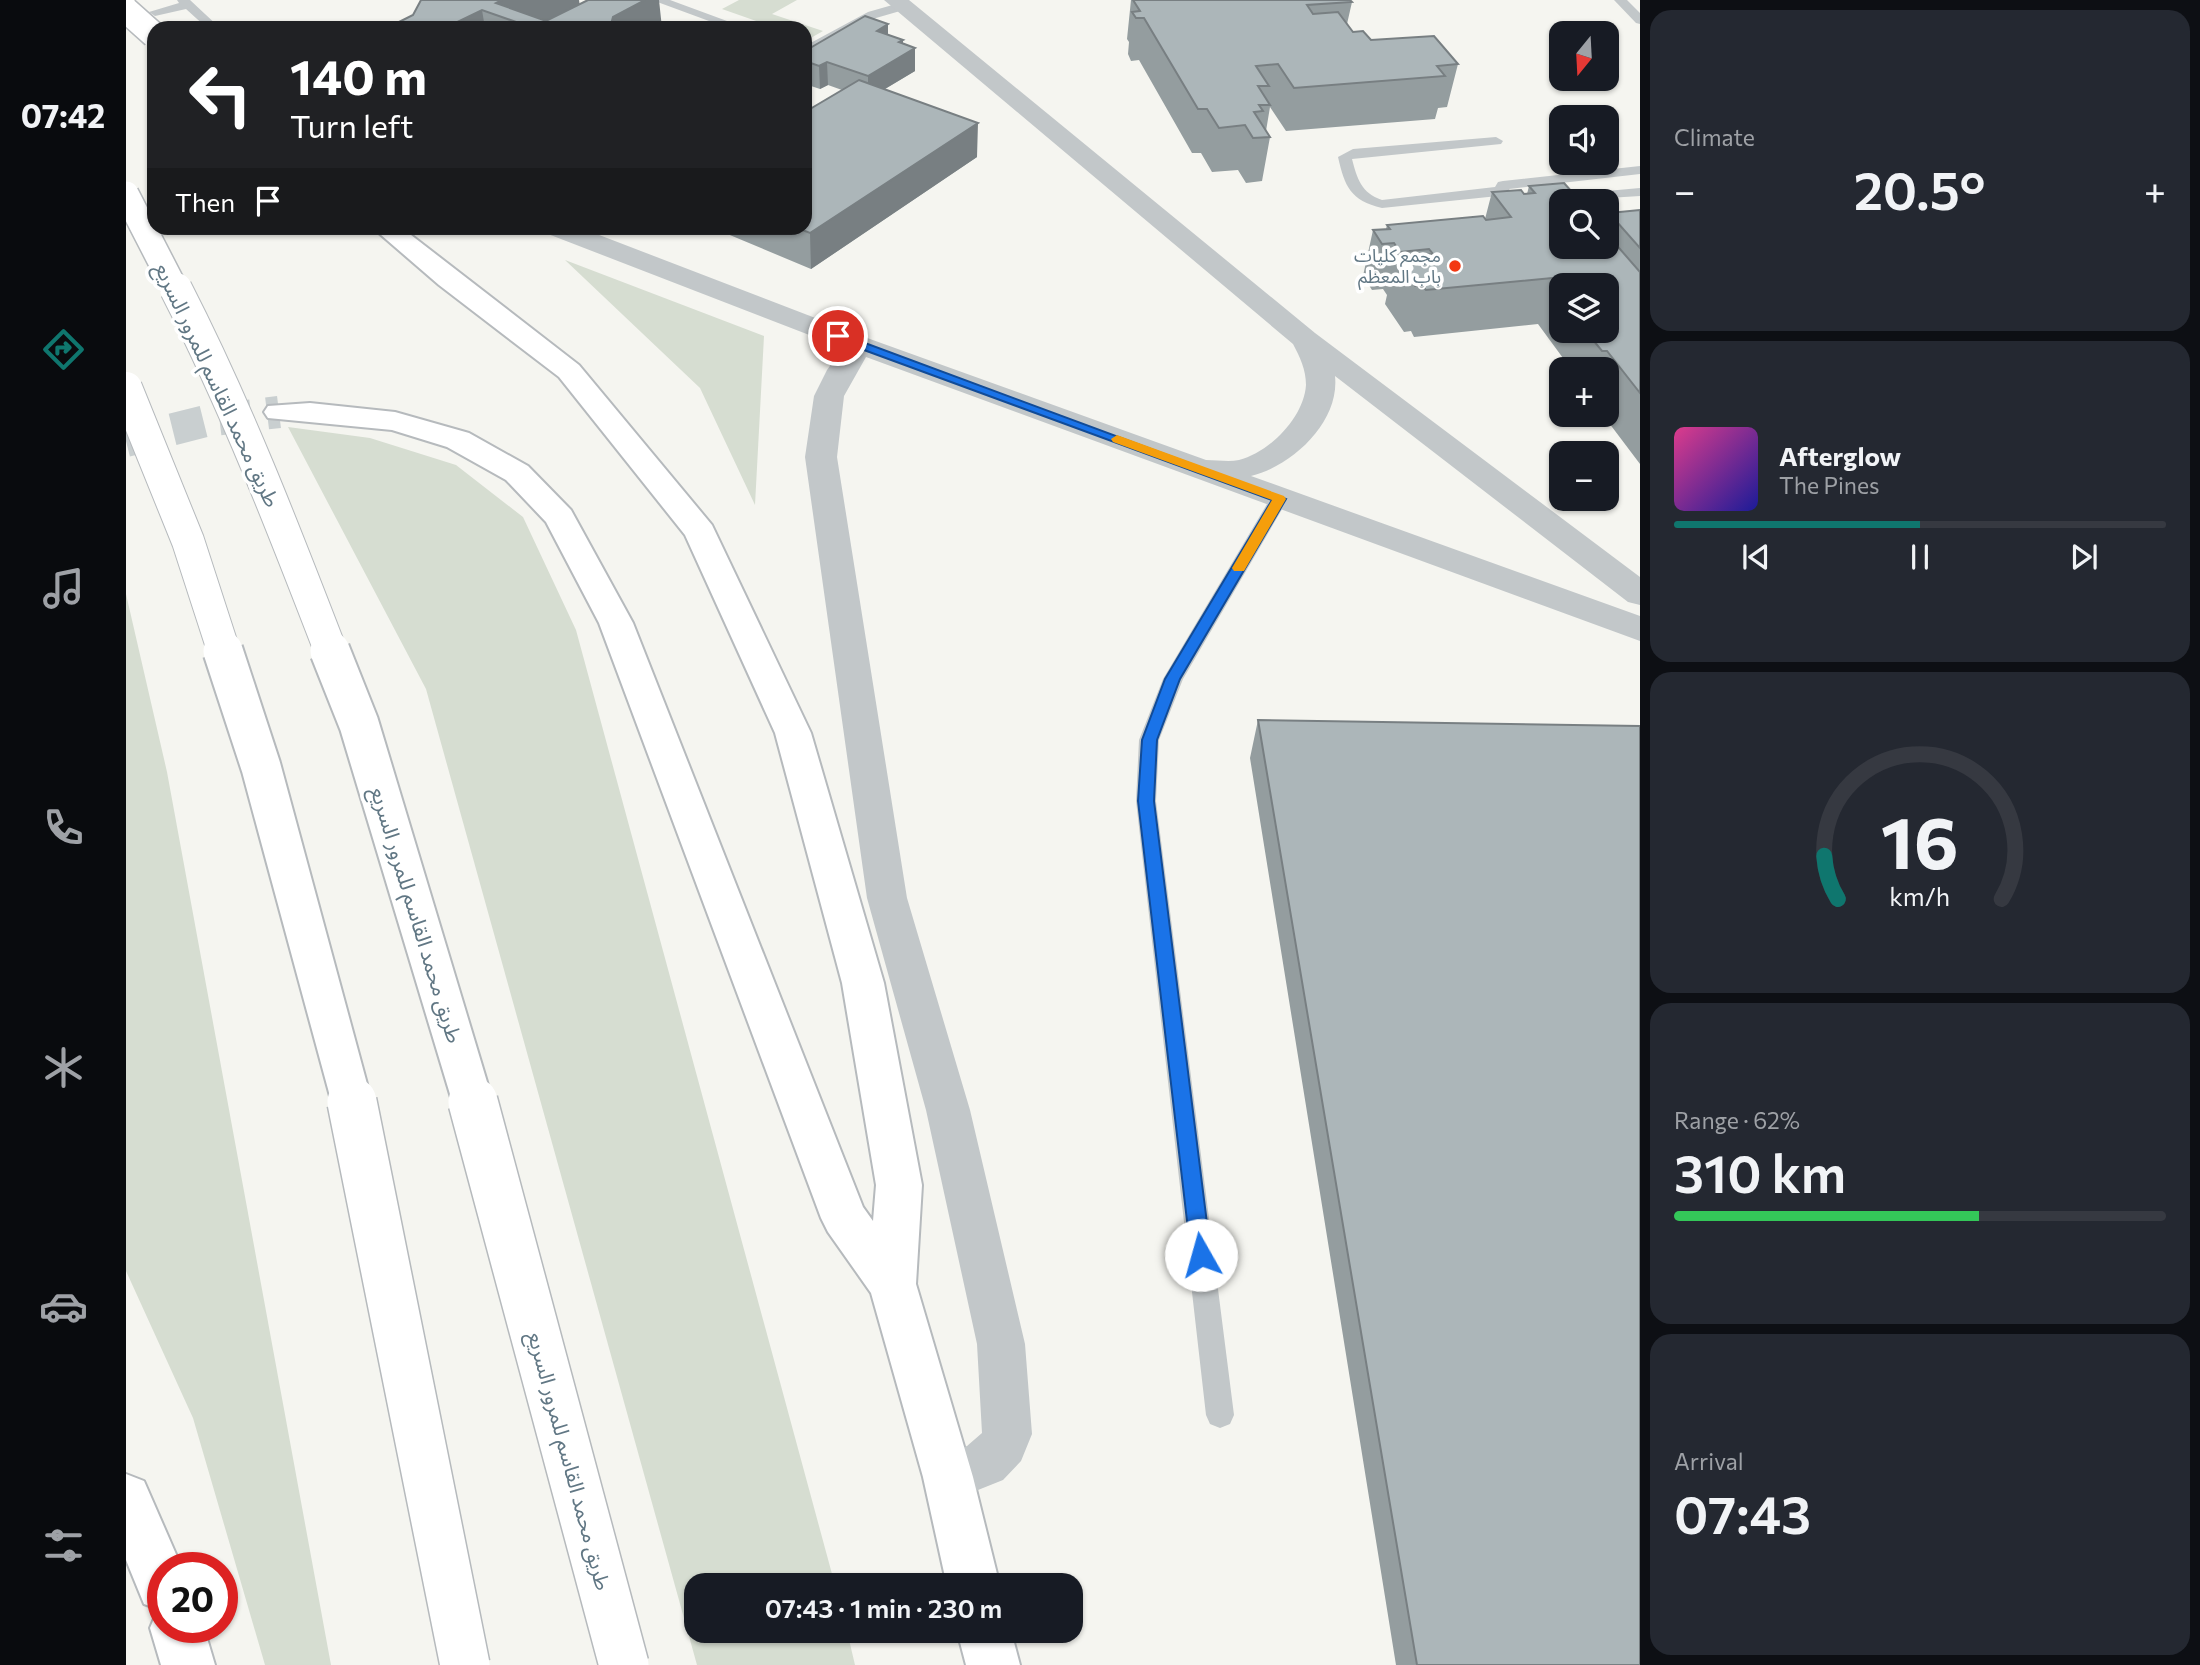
<!DOCTYPE html>
<meta charset="utf-8">
<style>
:root{--surface:#171b24;--page:#242831;--text:#f1f3f6;--muted:#9ea1a6;--line:#363941;--accent:#0f766e}
body{margin:0;font-family:Commissioner,"Noto Sans Arabic",sans-serif;background:var(--page);color:var(--text);height:100vh;display:flex;flex-direction:column;font-size:26px;white-space:nowrap}
*{box-sizing:border-box;margin:0}
p{font-size:23px;color:var(--muted)}
.icon{flex:none;width:38px;height:38px;fill:none;stroke:currentColor;stroke-width:2;stroke-linecap:round;stroke-linejoin:round}
.map{position:relative;flex:1;overflow:hidden}
.sheet{display:flex;flex-direction:column;gap:10px;padding:10px;background:#0d0f14;width:560px}
.sheet>*{flex:none}
.top-card{position:absolute;left:21px;top:21px;width:665px;height:214px;border-radius:21px;box-shadow:0 2px 5px #0004;background:#202124;color:#fff;overflow:hidden}
.needle{width:46px;rotate:198deg}
.controls{position:absolute;left:1423px;top:21px;display:grid;gap:14px}
.controls a{display:grid;place-items:center;width:70px;height:70px;border-radius:14px;background:var(--surface);box-shadow:0 2px 5px #0004;font-size:35px}
.speed{position:absolute;left:21px;top:1552px;display:flex;gap:14px;font-size:35px;font-weight:700;text-align:center}
.speed>*{display:grid;place-content:center;width:91px;height:91px;border-radius:50%;background:var(--surface);box-shadow:0 2px 5px #0004;line-height:1}
.speed .limit{border:10px solid #d22;background:#fff;color:#111}
.pin{position:absolute;display:grid;place-items:center;width:60px;height:60px;color:#fff;margin:-30px;border:4px solid #fff;border-radius:50%;box-shadow:0 2px 7px #0007}
.me{position:absolute;width:77px;margin:-38px;rotate:353deg;stroke-linejoin:round;filter:drop-shadow(0 0 5px #0008)}
.turn{display:flex;align-items:center;gap:24px;height:147px;padding:0 28px;font-size:32px}
.turn .icon{width:91px;height:91px;stroke-width:2.5}
.turn b{display:block;font-size:49px;line-height:60px}
.then{display:flex;align-items:center;height:66px;padding:0 28px;background:#0003;gap:14px;font-size:26px}
.big{font-size:52px;font-weight:600;line-height:1.1}
.sheet .card{flex:1;display:flex;flex-direction:column;justify-content:center;gap:10px;min-width:0;padding:0 24px;border-radius:21px;background:var(--page)}
.sheet .dial{align-items:center;gap:0}
.dial svg{height:182px;overflow:visible;fill:none;stroke:var(--line);stroke-width:7;stroke-linecap:round;text-anchor:middle}
.dial text{fill:var(--text);stroke:none}
.song{display:flex;align-items:center;gap:21px}
.cover{width:84px;height:84px;border-radius:10px;background:linear-gradient(135deg,hsl(330 70% 55%),hsl(240 70% 35%))}
.played{height:7px;border-radius:4px;background:linear-gradient(90deg,var(--accent) 50%,var(--line) 50%)}
.keys{display:flex;justify-content:space-around;direction:ltr}
.heat{display:flex;justify-content:space-between;align-items:center;font-size:38px;direction:ltr}
.charge{height:10px;border-radius:5px;background:linear-gradient(90deg,#34c759 62%,var(--line) 0)}
.trip{position:absolute;left:558px;top:1573px;width:399px;height:70px;border-radius:21px;background:var(--surface);box-shadow:0 2px 5px #0004;font-weight:600;line-height:70px;text-align:center}
main{display:flex;flex:1;min-height:0}
.tabs{display:flex;flex-direction:column;width:126px;justify-content:space-around;align-items:center;background:#090b0e;color:var(--muted)}
.tabs .icon{width:49px;height:49px}
.tabs .on{color:var(--accent)}
.tabs b{font-size:32px;color:var(--text)}
.map>svg:first-child{display:block}
.green{fill:#d6ddd1}
.lines{fill:none;stroke-linecap:round;stroke-linejoin:round}
.highway-tunnel{stroke:#c9cfd0;stroke-width:32;stroke-dasharray:32 16;stroke-linecap:butt}
.highway-casing{stroke:#b6babd;stroke-width:4}
.lane{fill:#c2c7c9;fill-rule:evenodd}
.street{fill:#c2c7c9;fill-rule:evenodd}
.highway{fill:#fff;fill-rule:evenodd}
.highway-bridge-far3-casing{stroke:#b6babd;stroke-width:28;stroke-linecap:butt}
.highway-bridge-far2-casing{stroke:#b6babd;stroke-width:34;stroke-linecap:butt}
.highway-bridge-far1-casing{stroke:#b6babd;stroke-width:43;stroke-linecap:butt}
.highway-bridge-casing{stroke:#b6babd;stroke-width:52;stroke-linecap:butt}
.highway-bridge-far3{stroke:#fff;stroke-width:25}
.highway-bridge-far2{stroke:#fff;stroke-width:32}
.highway-bridge-far1{stroke:#fff;stroke-width:39}
.highway-bridge{stroke:#fff;stroke-width:49}
.wall{fill:#949d9f;fill-rule:evenodd}
.shaded-wall{fill:#787f82}
.building{fill:#acb6b9;stroke:#787f82;stroke-width:2}
.route{fill:#1a73e8;stroke:#114b97;stroke-width:2}
.slow{fill:#f59e0b}
.poi-dot{fill:#f33812;stroke:#fff;stroke-width:2.5}
.labels{text-anchor:middle;stroke-width:7;stroke-linejoin:round;paint-order:stroke}
.far-poi-label{font-size:18px;fill:#617784;stroke:#fff;text-anchor:end}
.street-label{font-size:21px;fill:#617784;stroke:#fff}
</style>
<main>
<nav class="tabs">
<b>07:42</b>
<svg class="icon on" aria-label="directions" viewBox="0 0 24 24"><path d="M12 3l9 9-9 9-9-9zM9 14v-3h6M13 9l2 2-2 2"/></svg>
<svg class="icon" aria-label="music" viewBox="0 0 24 24"><path d="M9 18V5l10-2v13"/><circle cx="6" cy="18" r="3"/><circle cx="16" cy="16" r="3"/></svg>
<svg class="icon" aria-label="phone" viewBox="0 0 24 24"><path d="M5 4h4l2 5-3 2q2 4 5 5l2-3 5 2v4C11 20 4 13 5 4z"/></svg>
<svg class="icon" aria-label="climate" viewBox="0 0 24 24"><path d="M12 3v18M4 7l16 10M4 17L20 7"/></svg>
<svg class="icon" aria-label="car" viewBox="0 0 24 24"><path d="M5 17H2v-5l4-1 3-4h7l3 4 3 1v5h-3M9 17h6M6 11h13"/><circle cx="7" cy="17" r="2"/><circle cx="17" cy="17" r="2"/></svg>
<svg class="icon" aria-label="filters" viewBox="0 0 24 24"><path d="M4 7h16M4 17h16"/><circle cx="9" cy="7" r="2"/><circle cx="15" cy="17" r="2"/></svg>
</nav>
<div class="map">
<svg width="1514" height="1665" viewBox="0 0 1514 1665">
<rect width="100%" height="100%" fill="#f5f5f0"/>
<path class="green" d="M 613,0 L 671,0 L 646,14 L 697,31 L 683,39 L 679,38 L 679,28 L 650,28 L 596,9 Z
M 439,260 L 638,336 L 629,505 L 574,388 Z
M 162,427 L 244,438 L 330,465 L 397,517 L 450,630 L 709,1585 L 570,1586 L 570,1631 L 721,1631 L 729,1665 L 571,1665 L 300,689 Z
M 0,594 L 41,772 L 205,1665 L 139,1665 L 67,1418 L 0,1271 Z"/>
<g class="lines">
<path class="highway-tunnel" d="M 0,441 L 80,421 L 153,412"/>
<defs>
<path id="highway" d="M 247,228 L 276,228 L 453,365 L 586,525 L 685,733 L 758,983 L 796,1185 L 790,1284 L 847,1477 L 874,1586 L 821,1586 L 797,1477 L 745,1293 L 702,1232 L 695,1218 L 473,623 L 420,522 L 380,480 L 321,447 L 266,430 L 142,418 L 138,412 L 142,406 L 184,403 L 269,412 L 343,433 L 402,466 L 445,510 L 507,623 L 737,1207 L 747,1221 L 750,1185 L 716,983 L 649,733 L 559,535 L 433,377 L 313,285 Z
M 0,1474 L 18,1481 L 56,1568 L 37,1568 L 37,1628 L 78,1628 L 89,1665 L 35,1665 L 24,1628 L 32,1609 L 18,1604 L 0,1560 Z
M 831,1631 L 885,1631 L 894,1665 L 840,1665 Z"/>
</defs>
<use href="#highway" class="highway-casing"/>
<path class="lane" d="M 51,0 L 64,0 L 94,28 L 81,28 L 60,9 L 29,16 L 23,12 L 53,3 Z
M 526,0 L 544,0 L 620,28 L 602,28 Z
M 1488,0 L 1501,0 L 1514,13 L 1514,24 L 1510,23 Z
M 777,2 L 783,6 L 781,9 L 750,18 L 688,54 L 679,54 L 679,46 L 742,12 Z
M 1370,137 L 1377,141 L 1375,144 L 1226,159 C 1231,178 1235,193 1256,200 L 1369,187 L 1372,182 L 1377,181 L 1514,166 L 1514,174 L 1383,189 L 1390,198 L 1383,202 L 1372,196 L 1256,208 C 1224,200 1219,187 1212,157 L 1227,149 Z
M 1514,188 L 1514,196 L 1435,201 L 1425,204 L 1418,200 L 1425,196 Z
M 1153,494 L 1162,499 L 1057,679 L 1033,740 L 1030,801 L 1108,1415 L 1104,1424 L 1094,1428 L 1084,1424 L 1080,1415 L 1010,801 L 1013,740 L 1037,679 L 1144,499 Z"/>
<path class="street" d="M 758,0 L 783,0 L 1189,333 L 1514,577 L 1514,605 L 1502,602 L 1209,376 C 1214,422 1166,466 1125,476 L 1514,616 L 1514,641 L 740,357 L 718,396 L 711,457 L 781,898 L 844,1110 L 899,1344 L 906,1434 L 895,1461 L 877,1480 L 822,1502 L 804,1495 L 797,1477 L 804,1459 L 841,1446 L 856,1433 L 851,1344 L 800,1110 L 741,898 L 679,457 L 688,396 L 701,370 L 717,348 L 422,234 L 419,228 L 455,228 L 744,339 L 1080,460 C 1091,460 1103,462 1113,460 C 1144,452 1178,417 1180,385 C 1180,370 1174,357 1167,344 Z"/>
<use href="#highway" class="highway"/>
<defs>
<path id="highway-bridge-far3" d="M 0,10 L 28,35
M 0,194 L 50,291"/>
<path id="highway-bridge-far2" d="M 50,289 C 110,406 158,530 205,652
M 0,388 L 62,541 L 98,652"/>
<path id="highway-bridge-far1" d="M 97,651 L 135,767 L 226,1103
M 204,651 L 233,724 L 347,1103"/>
<path id="highway-bridge" d="M 226,1102 L 339,1665
M 347,1102 L 498,1665"/>
</defs>
<use href="#highway-bridge-far3" class="highway-bridge-far3-casing"/>
<use href="#highway-bridge-far2" class="highway-bridge-far2-casing"/>
<use href="#highway-bridge-far1" class="highway-bridge-far1-casing"/>
<use href="#highway-bridge" class="highway-bridge-casing"/>
<use href="#highway-bridge-far3" class="highway-bridge-far3"/>
<use href="#highway-bridge-far2" class="highway-bridge-far2"/>
<use href="#highway-bridge-far1" class="highway-bridge-far1"/>
<use href="#highway-bridge" class="highway-bridge"/>
</g>
<path class="wall" d="M 295,0 L 454,4 L 536,28 L 261,28 L 287,15 Z
M 1005,0 L 1224,0 L 1226,2 L 1221,24 L 1227,32 L 1245,40 L 1332,64 L 1321,107 L 1312,108 L 1309,119 L 1160,131 L 1144,107 L 1140,131 L 1144,137 L 1136,181 L 1120,183 L 1112,170 L 1086,172 L 1075,153 L 1066,153 L 1013,60 L 1005,61 L 1002,54 L 1003,42 L 1001,39 Z
M 762,24 L 762,35 L 777,43 L 789,48 L 789,71 L 759,89 L 851,157 L 685,269 L 587,228 L 679,228 L 716,90 L 702,85 L 694,89 L 679,84 L 679,51 Z
M 1403,186 L 1480,247 L 1480,221 L 1483,213 L 1514,210 L 1514,464 L 1477,415 L 1480,415 L 1480,369 L 1445,369 L 1412,324 L 1288,337 L 1285,331 L 1278,332 L 1259,304 L 1261,295 L 1257,289 L 1246,290 L 1237,276 L 1247,230 L 1260,229 L 1261,225 L 1359,219 L 1366,192 L 1401,194 ZM 1435,285 L 1480,331 L 1435,331 Z
M 1132,720 L 1514,1665 L 1270,1665 L 1124,758 Z"/>
<path class="shaded-wall" d="M 376,0 L 453,0 L 457,28 L 407,28 L 370,3 Z
M 519,0 L 533,0 L 536,28 L 484,28 L 487,17 Z
M 356,10 L 359,28 L 319,28 Z
M 762,24 L 762,47 L 751,31 Z
M 777,40 L 777,55 L 789,48 L 789,71 L 742,99 L 742,76 L 773,42 Z
M 701,62 L 702,85 L 694,89 L 693,66 Z
M 852,123 L 851,157 L 685,269 L 684,233 Z"/>
<path class="building" d="M 295,0 L 376,0 L 370,3 L 420,21 L 462,0 L 519,0 L 487,17 L 484,28 L 407,28 L 356,10 L 319,28 L 261,28 L 287,15 Z
M 1007,0 L 1224,0 L 1226,2 L 1181,5 L 1187,14 L 1212,12 L 1227,32 L 1237,31 L 1245,40 L 1308,36 L 1332,64 L 1311,66 L 1319,76 L 1168,88 L 1152,64 L 1130,66 L 1143,86 L 1132,86 L 1144,105 L 1133,105 L 1137,111 L 1128,112 L 1144,137 L 1127,138 L 1119,125 L 1093,128 L 1081,109 L 1072,109 L 1018,18 L 1010,18 L 1006,12 L 1014,11 Z
M 739,16 L 762,24 L 751,31 L 777,40 L 773,42 L 789,48 L 742,76 L 701,62 L 693,66 L 679,61 L 679,51 Z
M 733,80 L 852,123 L 684,233 L 671,228 L 679,228 L 679,112 Z
M 1438,183 L 1454,201 L 1435,201 L 1435,247 L 1480,247 L 1480,233 L 1514,272 L 1514,393 L 1481,351 L 1476,351 L 1467,340 L 1474,340 L 1467,331 L 1480,331 L 1480,285 L 1435,285 L 1435,290 L 1426,278 L 1300,290 L 1296,285 L 1289,286 L 1270,258 L 1307,254 L 1303,249 L 1274,252 L 1268,243 L 1256,244 L 1247,230 L 1264,229 L 1261,225 L 1357,216 L 1360,220 L 1385,217 L 1366,192 L 1395,190 L 1398,194 L 1409,193 L 1403,186 Z
M 1514,210 L 1514,248 L 1483,213 Z
M 1132,720 L 1514,726 L 1514,1665 L 1291,1665 Z"/>
<path class="route" d="M 712,333 L 1160,499 L 1054,679 L 1031,740 L 1028,801 L 1085,1255 L 1082,1261 L 1075,1264 L 1068,1261 L 1065,1255 L 1012,801 L 1016,740 L 1039,679 L 1146,500 L 708,339 L 708,334 Z"/>
<path class="slow" d="M 991,435 L 1158,496 L 1160,499 L 1118,571 L 1108,571 L 1106,568 L 1146,500 L 987,442 L 985,439 Z"/>
<circle class="poi-dot" cx="1329" cy="266" r="7"/>
<g class="labels">
<g class="far-poi-label">
<text x="1315" y="262">مجمع كليات<tspan x="1315" dy="21">باب المعظم</tspan></text>
</g>
<g class="street-label">
<text transform="translate(91 385) rotate(65)" y="7">طريق محمد القاسم للمرور السريع</text>
<text transform="translate(290 915) rotate(73)" y="7">طريق محمد القاسم للمرور السريع</text>
<text transform="translate(443 1461) rotate(75)" y="7">طريق محمد القاسم للمرور السريع</text>
</g>
</g>
</svg>
<div class="controls">
<a><svg class="needle" viewBox="-14 -14 28 28"><path d="M0-13l5 13h-10z" fill="#e53935"/><path d="M0 13l5-13h-10z" fill="#9ea1a6"/></svg></a>
<a><svg class="icon" aria-label="sound" viewBox="0 0 24 24"><path d="M4 9h4l5-4v14l-5-4H4zM17 9q2 3 0 6"/></svg></a>
<a><svg class="icon" aria-label="search" viewBox="0 0 24 24"><circle cx="10" cy="10" r="6"/><path d="M15 15l6 6"/></svg></a>
<a><svg class="icon" aria-label="layers" viewBox="0 0 24 24"><path d="M12 4l9 5-9 5-9-5zM3 14l9 5 9-5"/></svg></a>
<a>+</a>
<a>−</a>
</div>
<div class="speed"><div class="limit">20</div></div>
<div class="pin" style="left:712px;top:336px;background:#d93025"><svg class="icon" aria-label="arrive" viewBox="0 0 24 24"><path d="M6 21V4h12l-3 4 3 4H6"/></svg></div>
<svg class="me" style="left:1075px;top:1255px" viewBox="-20 -20 40 40"><circle r="19" fill="#fff"/><path d="M0-13L10 11 0 6-10 11z" fill="#1a73e8"/></svg>
<div class="trip">07:43 · 1 min · 230 m</div>
<div class="top-card">
<div class="turn"><svg class="icon" aria-label="left" viewBox="0 0 24 24"><path d="M17 20v-9H6M10 6l-5 5 5 5"/></svg><div><b>140 m</b>Turn left</div></div>
<div class="then">Then<svg class="icon" aria-label="arrive" viewBox="0 0 24 24"><path d="M6 21V4h12l-3 4 3 4H6"/></svg></div>
</div>
</div>
<section class="sheet">
<div class="card"><p>Climate</p>
<div class="heat"><a>−</a><b class="big">20.5°</b><a>+</a></div>
</div>
<div class="card">
<div class="song"><i class="cover"></i><div><b>Afterglow</b><p>The Pines</p></div></div>
<div class="played"></div>
<div class="keys"><svg class="icon" aria-label="previous" viewBox="0 0 24 24"><path d="M18 5L8 12l10 7zM5 5v14"/></svg><svg class="icon" aria-label="pause" viewBox="0 0 24 24"><path d="M8 5v14M16 5v14"/></svg><svg class="icon" aria-label="next" viewBox="0 0 24 24"><path d="M6 5l10 7-10 7zM19 5v14"/></svg></div>
</div>
<div class="card dial"><svg viewBox="0 0 100 80">
<path d="M14 69A42 42 0 1 1 86 69"/>
<path d="M14 69A42 42 0 0 1 8 50" stroke="#0f766e"/>
<text x="50" y="56" font-size="32" font-weight="700">16</text>
<text x="50" y="72" font-size="11">km/h</text>
</svg></div>
<div class="card"><p>Range · 62%</p><b class="big">310 km</b><div class="charge"></div></div>
<div class="card"><p>Arrival</p><b class="big">07:43</b></div>
</section>
</main>
